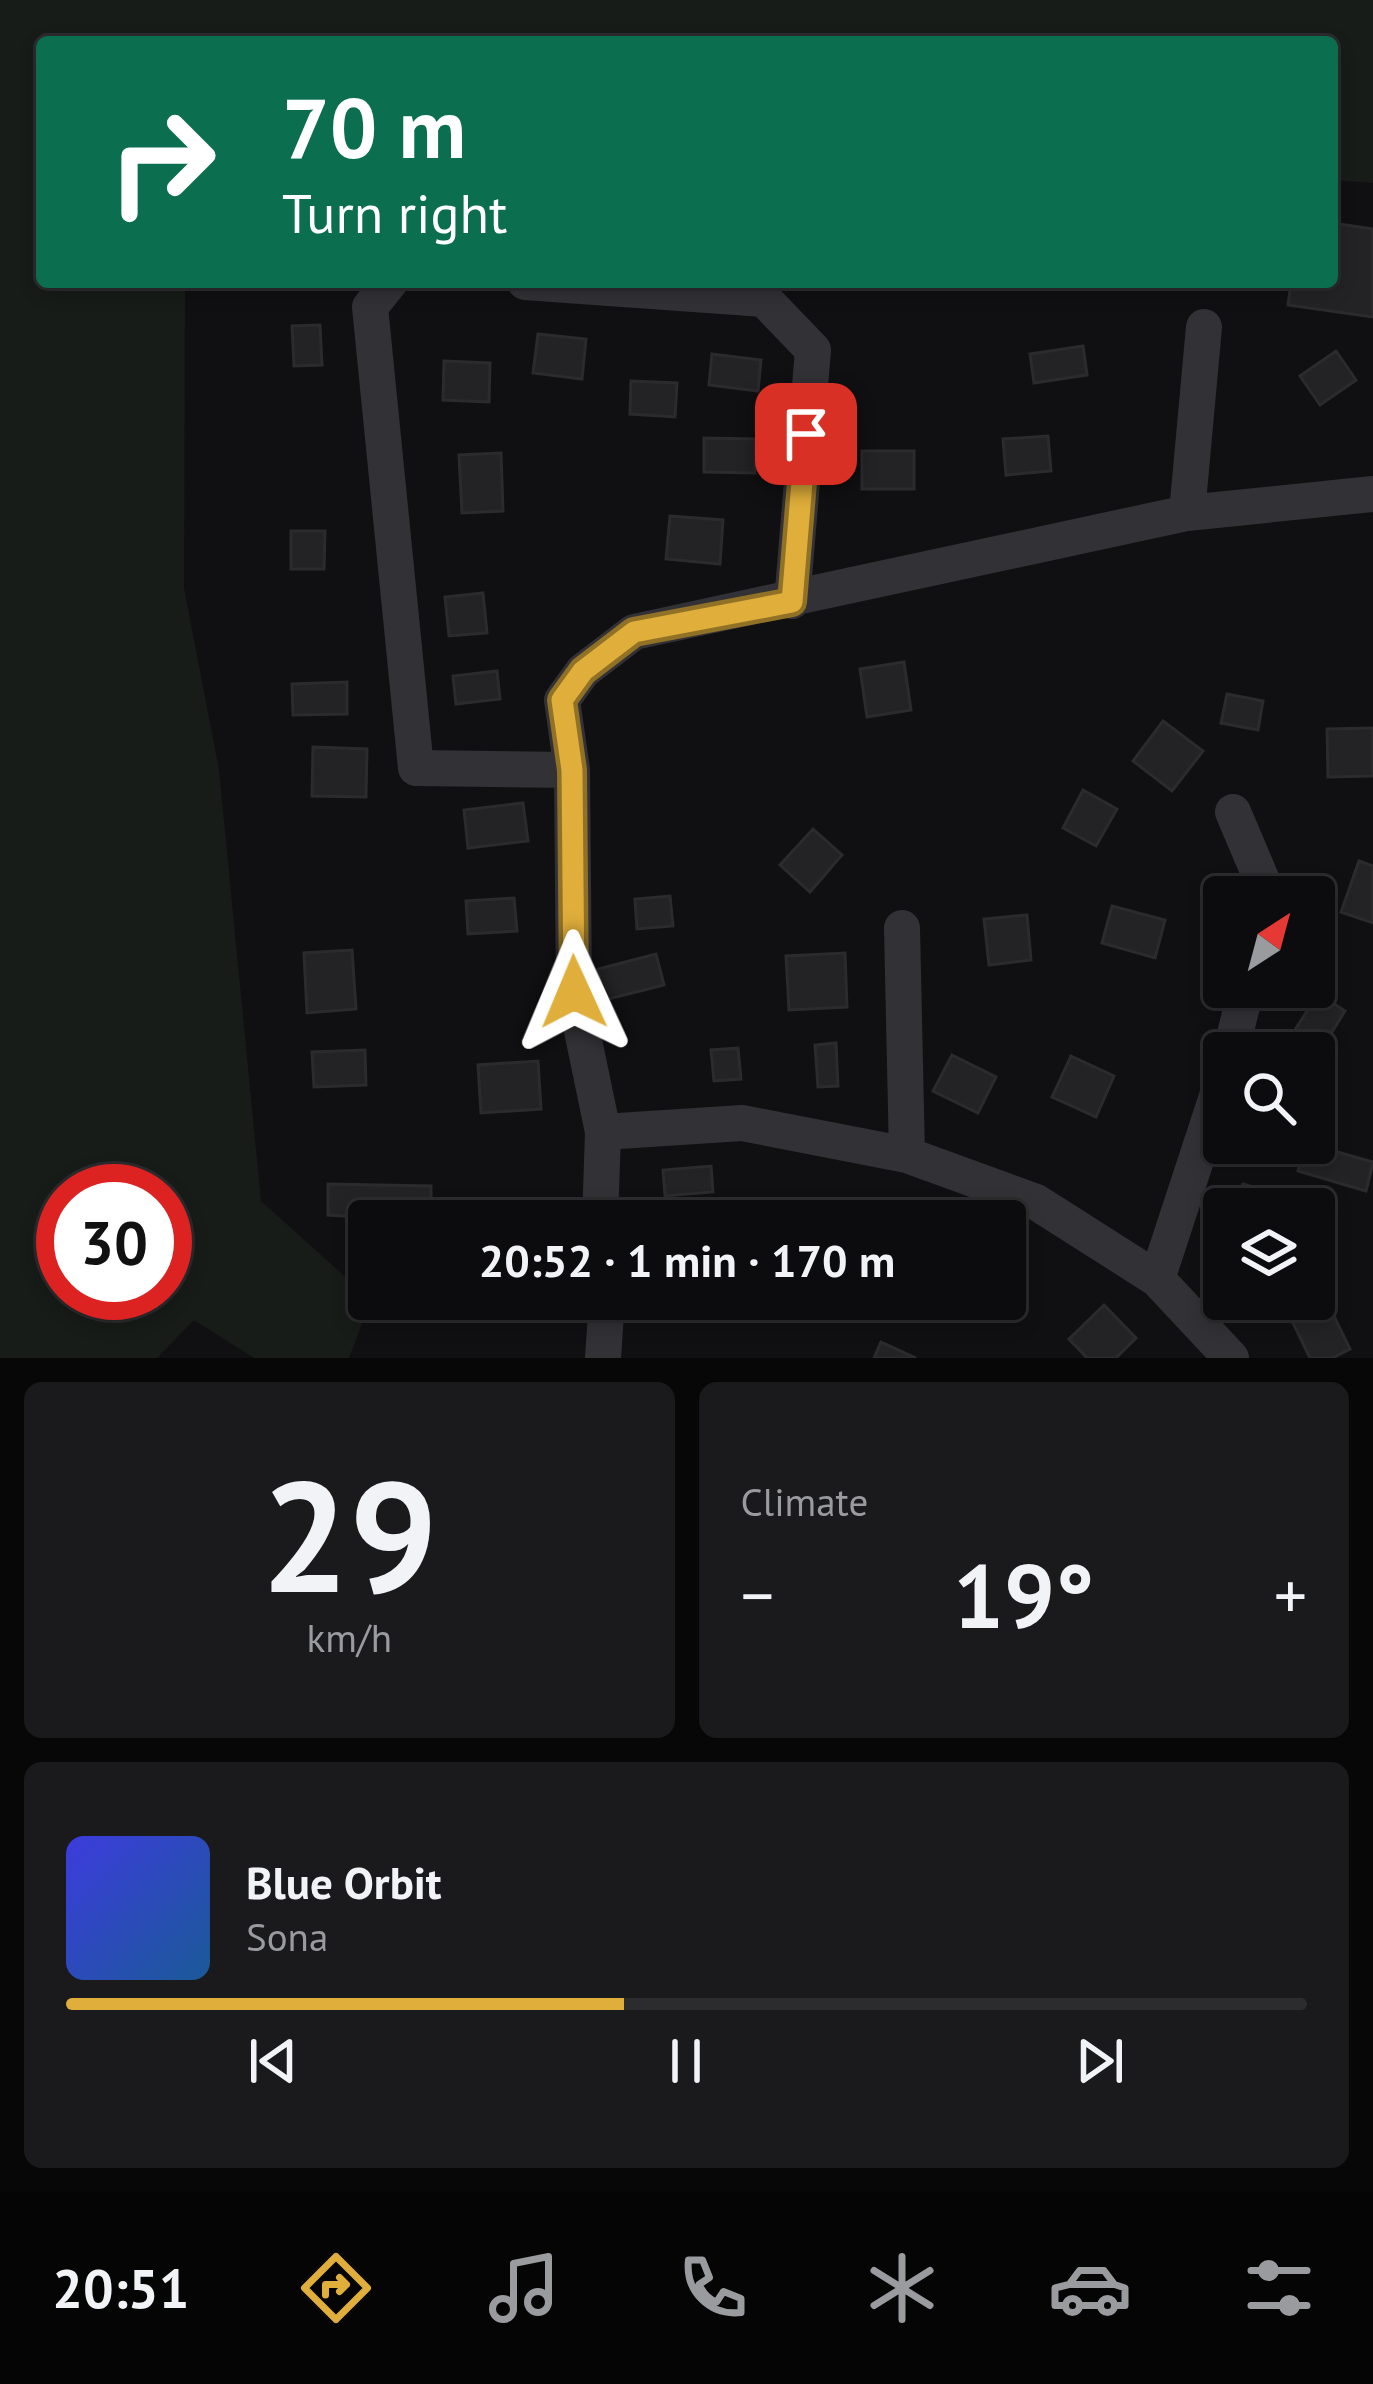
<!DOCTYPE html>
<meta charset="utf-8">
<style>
:root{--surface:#0c0c0e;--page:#1a1a1c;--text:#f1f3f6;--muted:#9a9b9e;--line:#2c2c2e;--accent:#dfae3b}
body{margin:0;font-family:"PT Sans",sans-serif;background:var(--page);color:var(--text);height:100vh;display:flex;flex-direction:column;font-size:45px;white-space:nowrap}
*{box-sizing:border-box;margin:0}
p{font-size:39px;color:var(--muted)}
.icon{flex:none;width:66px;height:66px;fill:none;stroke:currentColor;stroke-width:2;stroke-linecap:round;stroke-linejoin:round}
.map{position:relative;height:1358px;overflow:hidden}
.sheet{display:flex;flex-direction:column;gap:24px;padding:24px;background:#070708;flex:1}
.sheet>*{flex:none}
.guide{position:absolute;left:36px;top:36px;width:1302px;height:252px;border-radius:12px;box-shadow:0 6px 18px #0003,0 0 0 3px var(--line);background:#0b6e4f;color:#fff;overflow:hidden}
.needle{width:78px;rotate:36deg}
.buttons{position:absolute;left:1203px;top:876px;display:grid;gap:24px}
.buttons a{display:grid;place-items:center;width:132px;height:132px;border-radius:12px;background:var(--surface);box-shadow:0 6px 18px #0003,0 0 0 3px var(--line);font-size:60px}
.speed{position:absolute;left:36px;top:1164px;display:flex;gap:24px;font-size:60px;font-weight:700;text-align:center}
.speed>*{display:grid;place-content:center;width:156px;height:156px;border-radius:50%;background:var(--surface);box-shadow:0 6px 18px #0003,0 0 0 3px var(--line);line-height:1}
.speed .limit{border:18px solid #d22;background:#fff;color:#111}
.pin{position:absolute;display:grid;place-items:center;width:102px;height:102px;color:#fff;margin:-51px;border-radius:24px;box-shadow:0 6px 18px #0006}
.me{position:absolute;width:132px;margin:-66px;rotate:359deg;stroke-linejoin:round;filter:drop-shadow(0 0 9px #0008)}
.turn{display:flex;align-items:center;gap:42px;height:252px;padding:0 48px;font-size:54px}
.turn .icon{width:156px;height:156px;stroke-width:2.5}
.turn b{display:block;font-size:84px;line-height:102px}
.big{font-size:90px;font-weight:700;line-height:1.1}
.sheet .card{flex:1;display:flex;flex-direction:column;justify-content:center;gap:18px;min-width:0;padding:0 42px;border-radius:18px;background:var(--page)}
.sheet .dial{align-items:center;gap:0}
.dial b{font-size:156px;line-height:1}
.song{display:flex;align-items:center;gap:36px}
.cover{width:144px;height:144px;border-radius:18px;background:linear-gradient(135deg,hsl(240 70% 55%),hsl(210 70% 35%))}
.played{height:12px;border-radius:6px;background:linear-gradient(90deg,var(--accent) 45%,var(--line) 45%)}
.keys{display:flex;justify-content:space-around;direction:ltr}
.heat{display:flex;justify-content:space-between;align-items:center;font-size:66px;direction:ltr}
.sheet .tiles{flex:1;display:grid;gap:24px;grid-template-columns:1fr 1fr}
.card:last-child{grid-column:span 2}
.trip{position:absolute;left:348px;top:1200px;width:678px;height:120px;border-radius:12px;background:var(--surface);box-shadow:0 6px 18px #0003,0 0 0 3px var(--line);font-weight:700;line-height:120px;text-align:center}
.tabs{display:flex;height:192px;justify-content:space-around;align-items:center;background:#050506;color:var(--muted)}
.tabs .icon{width:84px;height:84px}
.tabs .selected{color:var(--accent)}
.tabs b{font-size:54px;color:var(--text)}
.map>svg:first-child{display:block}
.green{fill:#171c18;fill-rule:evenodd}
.building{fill:#232325;stroke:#2b2a2d;stroke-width:3}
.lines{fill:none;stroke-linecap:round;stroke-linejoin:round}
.street{stroke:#323236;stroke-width:36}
.route-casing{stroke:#917126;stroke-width:30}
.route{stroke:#dfae3b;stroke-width:21}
</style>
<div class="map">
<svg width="1373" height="1358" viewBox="0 0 1373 1358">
<rect width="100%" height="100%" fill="#101012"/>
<path class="green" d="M 0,0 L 1373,0 L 1373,183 L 1332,180 L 1332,42 L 42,42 L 42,282 L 185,282 L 184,588 L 219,770 L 261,1201 L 371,1300 L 349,1358 L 254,1358 L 194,1320 L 157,1358 L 0,1358 ZM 63,1191 L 165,1191 L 165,1293 L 63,1293 Z"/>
<path class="building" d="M 1332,223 L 1373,229 L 1373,317 L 1288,305 L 1291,282 L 1332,282 Z
M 320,325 L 322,365 L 294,366 L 292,326 Z
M 538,334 L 586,339 L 582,379 L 533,373 Z
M 1083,346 L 1087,375 L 1034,383 L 1030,354 Z
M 1336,351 L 1356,380 L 1320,405 L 1300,376 Z
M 712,354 L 761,360 L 758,391 L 709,385 Z
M 444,361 L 490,363 L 489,402 L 443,400 Z
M 631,381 L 677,383 L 675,417 L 630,414 Z
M 1048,436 L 1051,471 L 1006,475 L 1003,439 Z
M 704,438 L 755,439 L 755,473 L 704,472 Z
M 862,451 L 914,451 L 914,489 L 862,489 Z
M 501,453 L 503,511 L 462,513 L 459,455 Z
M 670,516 L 723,520 L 720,564 L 666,559 Z
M 291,531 L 325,531 L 324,569 L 291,569 Z
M 483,593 L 487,633 L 449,636 L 445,597 Z
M 904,662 L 911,710 L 867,717 L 860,669 Z
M 497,671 L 500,699 L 456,704 L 453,676 Z
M 347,682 L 347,714 L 293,715 L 292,684 Z
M 1227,694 L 1263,701 L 1258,730 L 1221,723 Z
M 1163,721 L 1203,751 L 1172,791 L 1133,761 Z
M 1373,728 L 1373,776 L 1328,777 L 1327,729 Z
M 313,747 L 367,749 L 366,797 L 312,796 Z
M 1083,790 L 1117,809 L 1096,846 L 1063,828 Z
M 523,803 L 528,841 L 468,848 L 464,810 Z
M 813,829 L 842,855 L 810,892 L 780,865 Z
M 1359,861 L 1373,866 L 1373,923 L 1341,912 Z
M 670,896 L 673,926 L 637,929 L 635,899 Z
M 514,898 L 517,931 L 468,934 L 466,901 Z
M 1112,906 L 1165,920 L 1155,958 L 1102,943 Z
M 1027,915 L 1031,960 L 989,965 L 984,919 Z
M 352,950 L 356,1009 L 307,1013 L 304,953 Z
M 845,953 L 847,1007 L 789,1010 L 786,956 Z
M 656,954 L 664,985 L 605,1000 L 598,969 Z
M 1318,994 L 1345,1011 L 1319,1053 L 1291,1036 Z
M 836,1043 L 838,1086 L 818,1087 L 815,1045 Z
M 738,1048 L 741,1079 L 714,1081 L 711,1050 Z
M 365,1050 L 366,1085 L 314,1087 L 312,1052 Z
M 952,1055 L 996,1077 L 978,1113 L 933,1091 Z
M 1071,1056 L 1114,1076 L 1096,1117 L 1052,1097 Z
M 538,1061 L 541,1109 L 481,1113 L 478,1065 Z
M 1306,1143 L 1373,1162 L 1366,1191 L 1298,1171 Z
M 711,1166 L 713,1192 L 665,1196 L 663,1170 Z
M 328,1184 L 431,1186 L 431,1221 L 328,1215 Z
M 1243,1184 L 1279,1195 L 1274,1209 L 1235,1209 Z
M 1327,1302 L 1350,1349 L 1332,1358 L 1310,1358 L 1291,1319 Z
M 1104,1305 L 1136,1338 L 1116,1358 L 1087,1358 L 1069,1339 Z
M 881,1342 L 916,1358 L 874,1358 Z"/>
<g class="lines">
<path class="street" d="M 390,282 L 370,307 L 416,768 L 572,770
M 525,282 L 764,299 L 813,350 L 792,601
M 1187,513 L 1204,327
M 1233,812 L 1269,897
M 902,928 L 907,1155
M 1230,1053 L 1247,987
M 603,1132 L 742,1123 L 907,1155 L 1036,1202 L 1157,1279 L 1231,1358
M 600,1221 L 603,1132 L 574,992 L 572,770 L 562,700 L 583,671 L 634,632 L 1187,513 L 1373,494
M 1157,1279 L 1224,1075
M 603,1358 L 607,1299"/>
</g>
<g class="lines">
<defs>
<path id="route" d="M 574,992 L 572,770 L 562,700 L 583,671 L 634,632 L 792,602 L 806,434"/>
</defs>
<use href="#route" class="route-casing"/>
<use href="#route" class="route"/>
</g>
</svg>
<div class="buttons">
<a><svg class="needle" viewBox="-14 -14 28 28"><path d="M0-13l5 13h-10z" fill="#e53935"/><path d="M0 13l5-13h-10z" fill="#9a9b9e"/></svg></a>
<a><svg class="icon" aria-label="search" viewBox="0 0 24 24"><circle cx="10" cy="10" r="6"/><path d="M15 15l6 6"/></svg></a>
<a><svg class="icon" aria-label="layers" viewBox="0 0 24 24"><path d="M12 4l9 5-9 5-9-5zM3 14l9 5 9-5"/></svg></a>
</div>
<div class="speed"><div class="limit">30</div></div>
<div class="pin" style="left:806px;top:434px;background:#d93025"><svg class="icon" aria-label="arrive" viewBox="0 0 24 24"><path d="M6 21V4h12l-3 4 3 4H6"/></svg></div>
<svg class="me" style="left:574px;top:992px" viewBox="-20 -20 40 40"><path d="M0-17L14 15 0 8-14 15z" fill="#dfae3b" stroke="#fff" stroke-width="4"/></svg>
<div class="trip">20:52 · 1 min · 170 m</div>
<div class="guide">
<div class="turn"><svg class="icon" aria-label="right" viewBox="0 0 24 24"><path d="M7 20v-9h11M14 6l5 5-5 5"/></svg><div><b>70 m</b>Turn right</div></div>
</div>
</div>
<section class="sheet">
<div class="tiles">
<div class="card dial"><b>29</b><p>km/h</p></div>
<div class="card"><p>Climate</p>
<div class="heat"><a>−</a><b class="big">19°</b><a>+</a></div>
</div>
<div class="card">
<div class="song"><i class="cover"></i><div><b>Blue Orbit</b><p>Sona</p></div></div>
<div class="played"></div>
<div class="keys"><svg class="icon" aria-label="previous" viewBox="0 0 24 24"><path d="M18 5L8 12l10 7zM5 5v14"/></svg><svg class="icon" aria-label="pause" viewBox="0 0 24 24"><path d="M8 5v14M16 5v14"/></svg><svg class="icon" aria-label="next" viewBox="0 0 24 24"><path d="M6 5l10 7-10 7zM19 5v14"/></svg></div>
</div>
</div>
</section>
<nav class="tabs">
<b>20:51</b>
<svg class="icon selected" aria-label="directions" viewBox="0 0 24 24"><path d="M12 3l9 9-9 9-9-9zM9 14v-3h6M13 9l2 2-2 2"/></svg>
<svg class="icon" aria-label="music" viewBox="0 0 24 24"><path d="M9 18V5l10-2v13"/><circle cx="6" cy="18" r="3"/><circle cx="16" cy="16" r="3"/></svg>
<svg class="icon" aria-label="phone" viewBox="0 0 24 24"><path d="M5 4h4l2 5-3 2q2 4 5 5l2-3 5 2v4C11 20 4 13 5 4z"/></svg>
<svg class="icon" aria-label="climate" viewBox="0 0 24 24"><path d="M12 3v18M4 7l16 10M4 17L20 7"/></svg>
<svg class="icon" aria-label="car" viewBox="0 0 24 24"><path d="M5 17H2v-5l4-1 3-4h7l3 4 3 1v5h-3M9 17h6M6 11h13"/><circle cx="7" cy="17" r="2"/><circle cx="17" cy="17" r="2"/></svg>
<svg class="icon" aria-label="filters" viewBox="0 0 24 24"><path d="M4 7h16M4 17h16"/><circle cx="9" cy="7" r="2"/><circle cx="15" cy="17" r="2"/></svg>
</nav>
